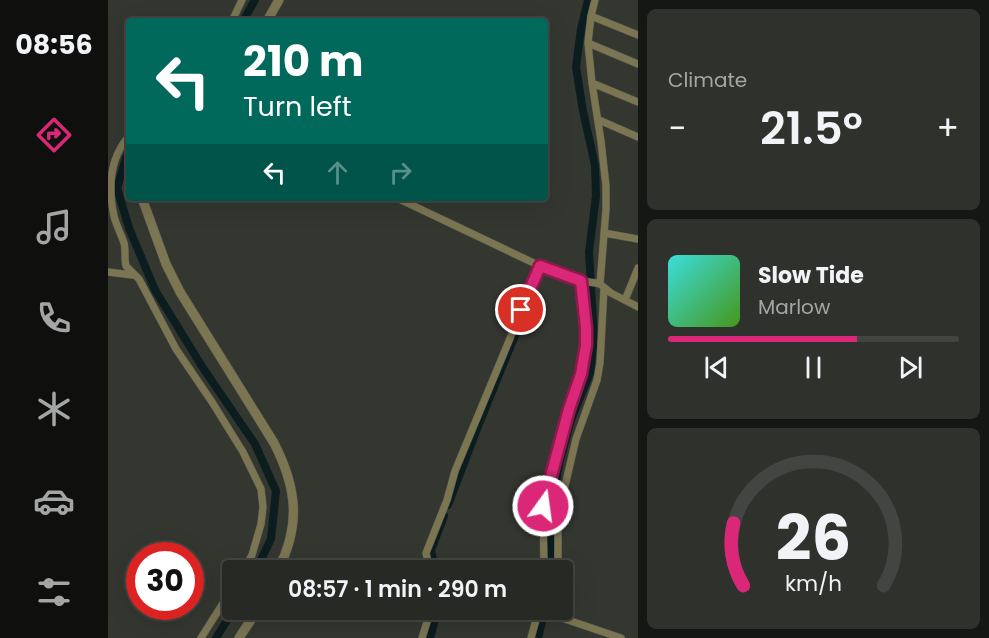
<!DOCTYPE html>
<meta charset="utf-8">
<style>
:root{--surface:#262924;--page:#2e312c;--text:#f1f3f6;--muted:#a4a6a6;--line:#424541;--accent:#db2777}
body{margin:0;font-family:Poppins,sans-serif;background:var(--page);color:var(--text);height:100vh;display:flex;flex-direction:column;font-size:22px;white-space:nowrap}
*{box-sizing:border-box;margin:0}
p{font-size:20px;color:var(--muted)}
.icon{flex:none;width:33px;height:33px;fill:none;stroke:currentColor;stroke-width:2;stroke-linecap:round;stroke-linejoin:round}
.map{position:relative;flex:1;overflow:hidden}
.side{display:flex;flex-direction:column;gap:9px;padding:9px;background:#151714;width:351px}
.side>*{flex:none}
.banner{position:absolute;left:18px;top:18px;width:422px;height:183px;border-radius:6px;box-shadow:0 6px 24px #0002,0 0 0 2px var(--line);background:#00695c;color:#fff;overflow:hidden}
.speed{position:absolute;left:18px;top:542px;display:flex;gap:12px;font-size:30px;font-weight:700;text-align:center}
.speed>*{display:grid;place-content:center;width:78px;height:78px;border-radius:50%;background:var(--surface);box-shadow:0 6px 24px #0002,0 0 0 2px var(--line);line-height:1}
.speed .limit{border:9px solid #d22;background:#fff;color:#111}
.pin{position:absolute;display:grid;place-items:center;width:51px;height:51px;color:#fff;margin:-26px;border:3px solid #fff;border-radius:50%;box-shadow:0 2px 6px #0007}
.me{position:absolute;width:66px;margin:-33px;rotate:14deg;stroke-linejoin:round;filter:drop-shadow(0 0 4px #0008)}
.turn{display:flex;align-items:center;gap:21px;height:126px;padding:0 18px;font-size:27px}
.turn .icon{width:78px;height:78px;stroke-width:2.5}
.turn b{display:block;font-size:42px;line-height:51px}
.lanes{display:flex;align-items:center;height:57px;padding:0 18px;background:#0003;justify-content:center;gap:30px;direction:ltr}
.lanes .off{opacity:.35}
.big{font-size:45px;font-weight:600;line-height:1.1}
.side .widget{flex:1;display:flex;flex-direction:column;justify-content:center;gap:9px;min-width:0;padding:0 21px;border-radius:9px;background:var(--page)}
.side .dial{align-items:center;gap:0}
.dial svg{height:156px;overflow:visible;fill:none;stroke:var(--line);stroke-width:7;stroke-linecap:round;text-anchor:middle}
.dial text{fill:var(--text);stroke:none}
.song{display:flex;align-items:center;gap:18px}
.cover{width:72px;height:72px;border-radius:9px;background:linear-gradient(135deg,hsl(180 70% 55%),hsl(100 70% 35%))}
.played{height:6px;border-radius:3px;background:linear-gradient(90deg,var(--accent) 65%,var(--line) 65%)}
.keys{display:flex;justify-content:space-around;direction:ltr}
.heat{display:flex;justify-content:space-between;align-items:center;font-size:33px;direction:ltr}
.trip{position:absolute;left:114px;top:560px;width:351px;height:60px;border-radius:6px;background:var(--surface);box-shadow:0 6px 24px #0002,0 0 0 2px var(--line);font-weight:600;line-height:60px;text-align:center}
main{display:flex;flex:1;min-height:0}
.dock{display:flex;flex-direction:column;width:108px;justify-content:space-around;align-items:center;background:#0f100e;color:var(--muted)}
.dock .icon{width:42px;height:42px}
.dock .on{color:var(--accent)}
.dock b{font-size:27px;color:var(--text)}
.map>svg:first-child{display:block}
.lines{fill:none;stroke-linecap:round;stroke-linejoin:round}
.canal{stroke:#0c1d1f;stroke-width:8}
.minor-casing{stroke:#50544d;stroke-width:8}
.tertiary-casing{stroke:#50544d;stroke-width:10}
.minor{stroke:#7b7552;stroke-width:7}
.tertiary{stroke:#7b7552;stroke-width:9}
.route-casing{stroke:#8e194d;stroke-width:15}
.route{stroke:#db2777;stroke-width:10}
</style>
<main>
<nav class="dock">
<b>08:56</b>
<svg class="icon on" aria-label="directions" viewBox="0 0 24 24"><path d="M12 3l9 9-9 9-9-9zM9 14v-3h6M13 9l2 2-2 2"/></svg>
<svg class="icon" aria-label="music" viewBox="0 0 24 24"><path d="M9 18V5l10-2v13"/><circle cx="6" cy="18" r="3"/><circle cx="16" cy="16" r="3"/></svg>
<svg class="icon" aria-label="phone" viewBox="0 0 24 24"><path d="M5 4h4l2 5-3 2q2 4 5 5l2-3 5 2v4C11 20 4 13 5 4z"/></svg>
<svg class="icon" aria-label="climate" viewBox="0 0 24 24"><path d="M12 3v18M4 7l16 10M4 17L20 7"/></svg>
<svg class="icon" aria-label="car" viewBox="0 0 24 24"><path d="M5 17H2v-5l4-1 3-4h7l3 4 3 1v5h-3M9 17h6M6 11h13"/><circle cx="7" cy="17" r="2"/><circle cx="17" cy="17" r="2"/></svg>
<svg class="icon" aria-label="filters" viewBox="0 0 24 24"><path d="M4 7h16M4 17h16"/><circle cx="9" cy="7" r="2"/><circle cx="15" cy="17" r="2"/></svg>
</nav>
<div class="map">
<svg width="530" height="638" viewBox="0 0 530 638">
<rect width="100%" height="100%" fill="#333730"/>
<g class="lines">
<path class="canal" d="M 135,21 L 147,0
M 21,153 L 18,158 L 9,188 L 21,228 L 47,290 L 95,368 L 147,444 L 168,491 L 163,539 L 148,570
M 340,505 L 369,429 L 427,286
M 327,570 L 323,550 L 336,516
M 442,570 L 444,559 L 441,515 L 452,461 L 463,420 L 482,373 L 486,340 L 481,252 L 488,196 L 487,165 L 475,111 L 468,67 L 473,29 L 480,0
M 108,638 L 126,609
M 322,638 L 330,609
M 430,638 L 437,609"/>
<defs>
<path id="minor" d="M 487,0 L 483,16 L 480,43 L 484,83 L 493,141 L 498,186 L 498,209 L 492,284
M 483,16 L 530,35
M 124,21 L 134,0
M 480,43 L 530,64
M 484,83 L 530,102
M 491,120 L 530,137
M 21,136 C 1,159 0,188 6,216 C 8,225 13,234 16,243 C 18,251 16,258 18,266 L 31,279 L 68,349 L 104,402 L 135,452 L 153,489 L 155,507 L 153,524 L 144,555 L 136,570
M 289,198 L 432,266 L 473,281 L 488,283 L 492,284 L 503,293 L 530,307
M 496,233 L 530,239
M 0,272 L 24,275
M 517,300 L 530,268
M 323,570 L 321,567 L 318,553 L 339,500 L 347,471 L 432,266
M 436,570 L 435,506 L 461,409 L 473,373 L 478,345 L 479,328 L 473,281
M 450,570 L 450,522 L 453,503 L 468,439 L 489,380 L 492,363 L 496,288
M 446,609 L 449,616 L 454,618 L 513,638
M 93,638 L 124,589
M 314,638 L 323,609
M 423,638 L 431,609"/>
<path id="tertiary" d="M 159,21 L 171,0
M 34,198 L 58,264 L 72,292 L 166,443 C 189,488 193,525 170,570
M 131,638 L 150,609"/>
</defs>
<use href="#minor" class="minor-casing"/>
<use href="#tertiary" class="tertiary-casing"/>
<use href="#minor" class="minor"/>
<use href="#tertiary" class="tertiary"/>
</g>
<g class="lines">
<defs>
<path id="route" d="M 413,310 L 432,266 L 473,281 L 478,328 L 478,345 L 473,374 L 461,409 L 435,506"/>
</defs>
<use href="#route" class="route-casing"/>
<use href="#route" class="route"/>
</g>
</svg>
<div class="speed"><div class="limit">30</div></div>
<div class="pin" style="left:413px;top:310px;background:#d93025"><svg class="icon" aria-label="arrive" viewBox="0 0 24 24"><path d="M6 21V4h12l-3 4 3 4H6"/></svg></div>
<svg class="me" style="left:435px;top:506px" viewBox="-20 -20 40 40"><circle r="17" fill="#db2777" stroke="#fff" stroke-width="3"/><path d="M0-11L8 9 0 5-8 9z" fill="#fff"/></svg>
<div class="trip">08:57 · 1 min · 290 m</div>
<div class="banner">
<div class="turn"><svg class="icon" aria-label="left" viewBox="0 0 24 24"><path d="M17 20v-9H6M10 6l-5 5 5 5"/></svg><div><b>210 m</b>Turn left</div></div>
<div class="lanes"><svg class="icon" aria-label="left" viewBox="0 0 24 24"><path d="M17 20v-9H6M10 6l-5 5 5 5"/></svg><svg class="icon off" aria-label="ahead" viewBox="0 0 24 24"><path d="M12 20V5M6 11l6-6 6 6"/></svg><svg class="icon off" aria-label="right" viewBox="0 0 24 24"><path d="M7 20v-9h11M14 6l5 5-5 5"/></svg></div>
</div>
</div>
<section class="side">
<div class="widget"><p>Climate</p>
<div class="heat"><a>−</a><b class="big">21.5°</b><a>+</a></div>
</div>
<div class="widget">
<div class="song"><i class="cover"></i><div><b>Slow Tide</b><p>Marlow</p></div></div>
<div class="played"></div>
<div class="keys"><svg class="icon" aria-label="previous" viewBox="0 0 24 24"><path d="M18 5L8 12l10 7zM5 5v14"/></svg><svg class="icon" aria-label="pause" viewBox="0 0 24 24"><path d="M8 5v14M16 5v14"/></svg><svg class="icon" aria-label="next" viewBox="0 0 24 24"><path d="M6 5l10 7-10 7zM19 5v14"/></svg></div>
</div>
<div class="widget dial"><svg viewBox="0 0 100 80">
<path d="M14 69A42 42 0 1 1 86 69"/>
<path d="M14 69A42 42 0 0 1 9 37" stroke="#db2777"/>
<text x="50" y="56" font-size="32" font-weight="700">26</text>
<text x="50" y="72" font-size="11">km/h</text>
</svg></div>
</section>
</main>
